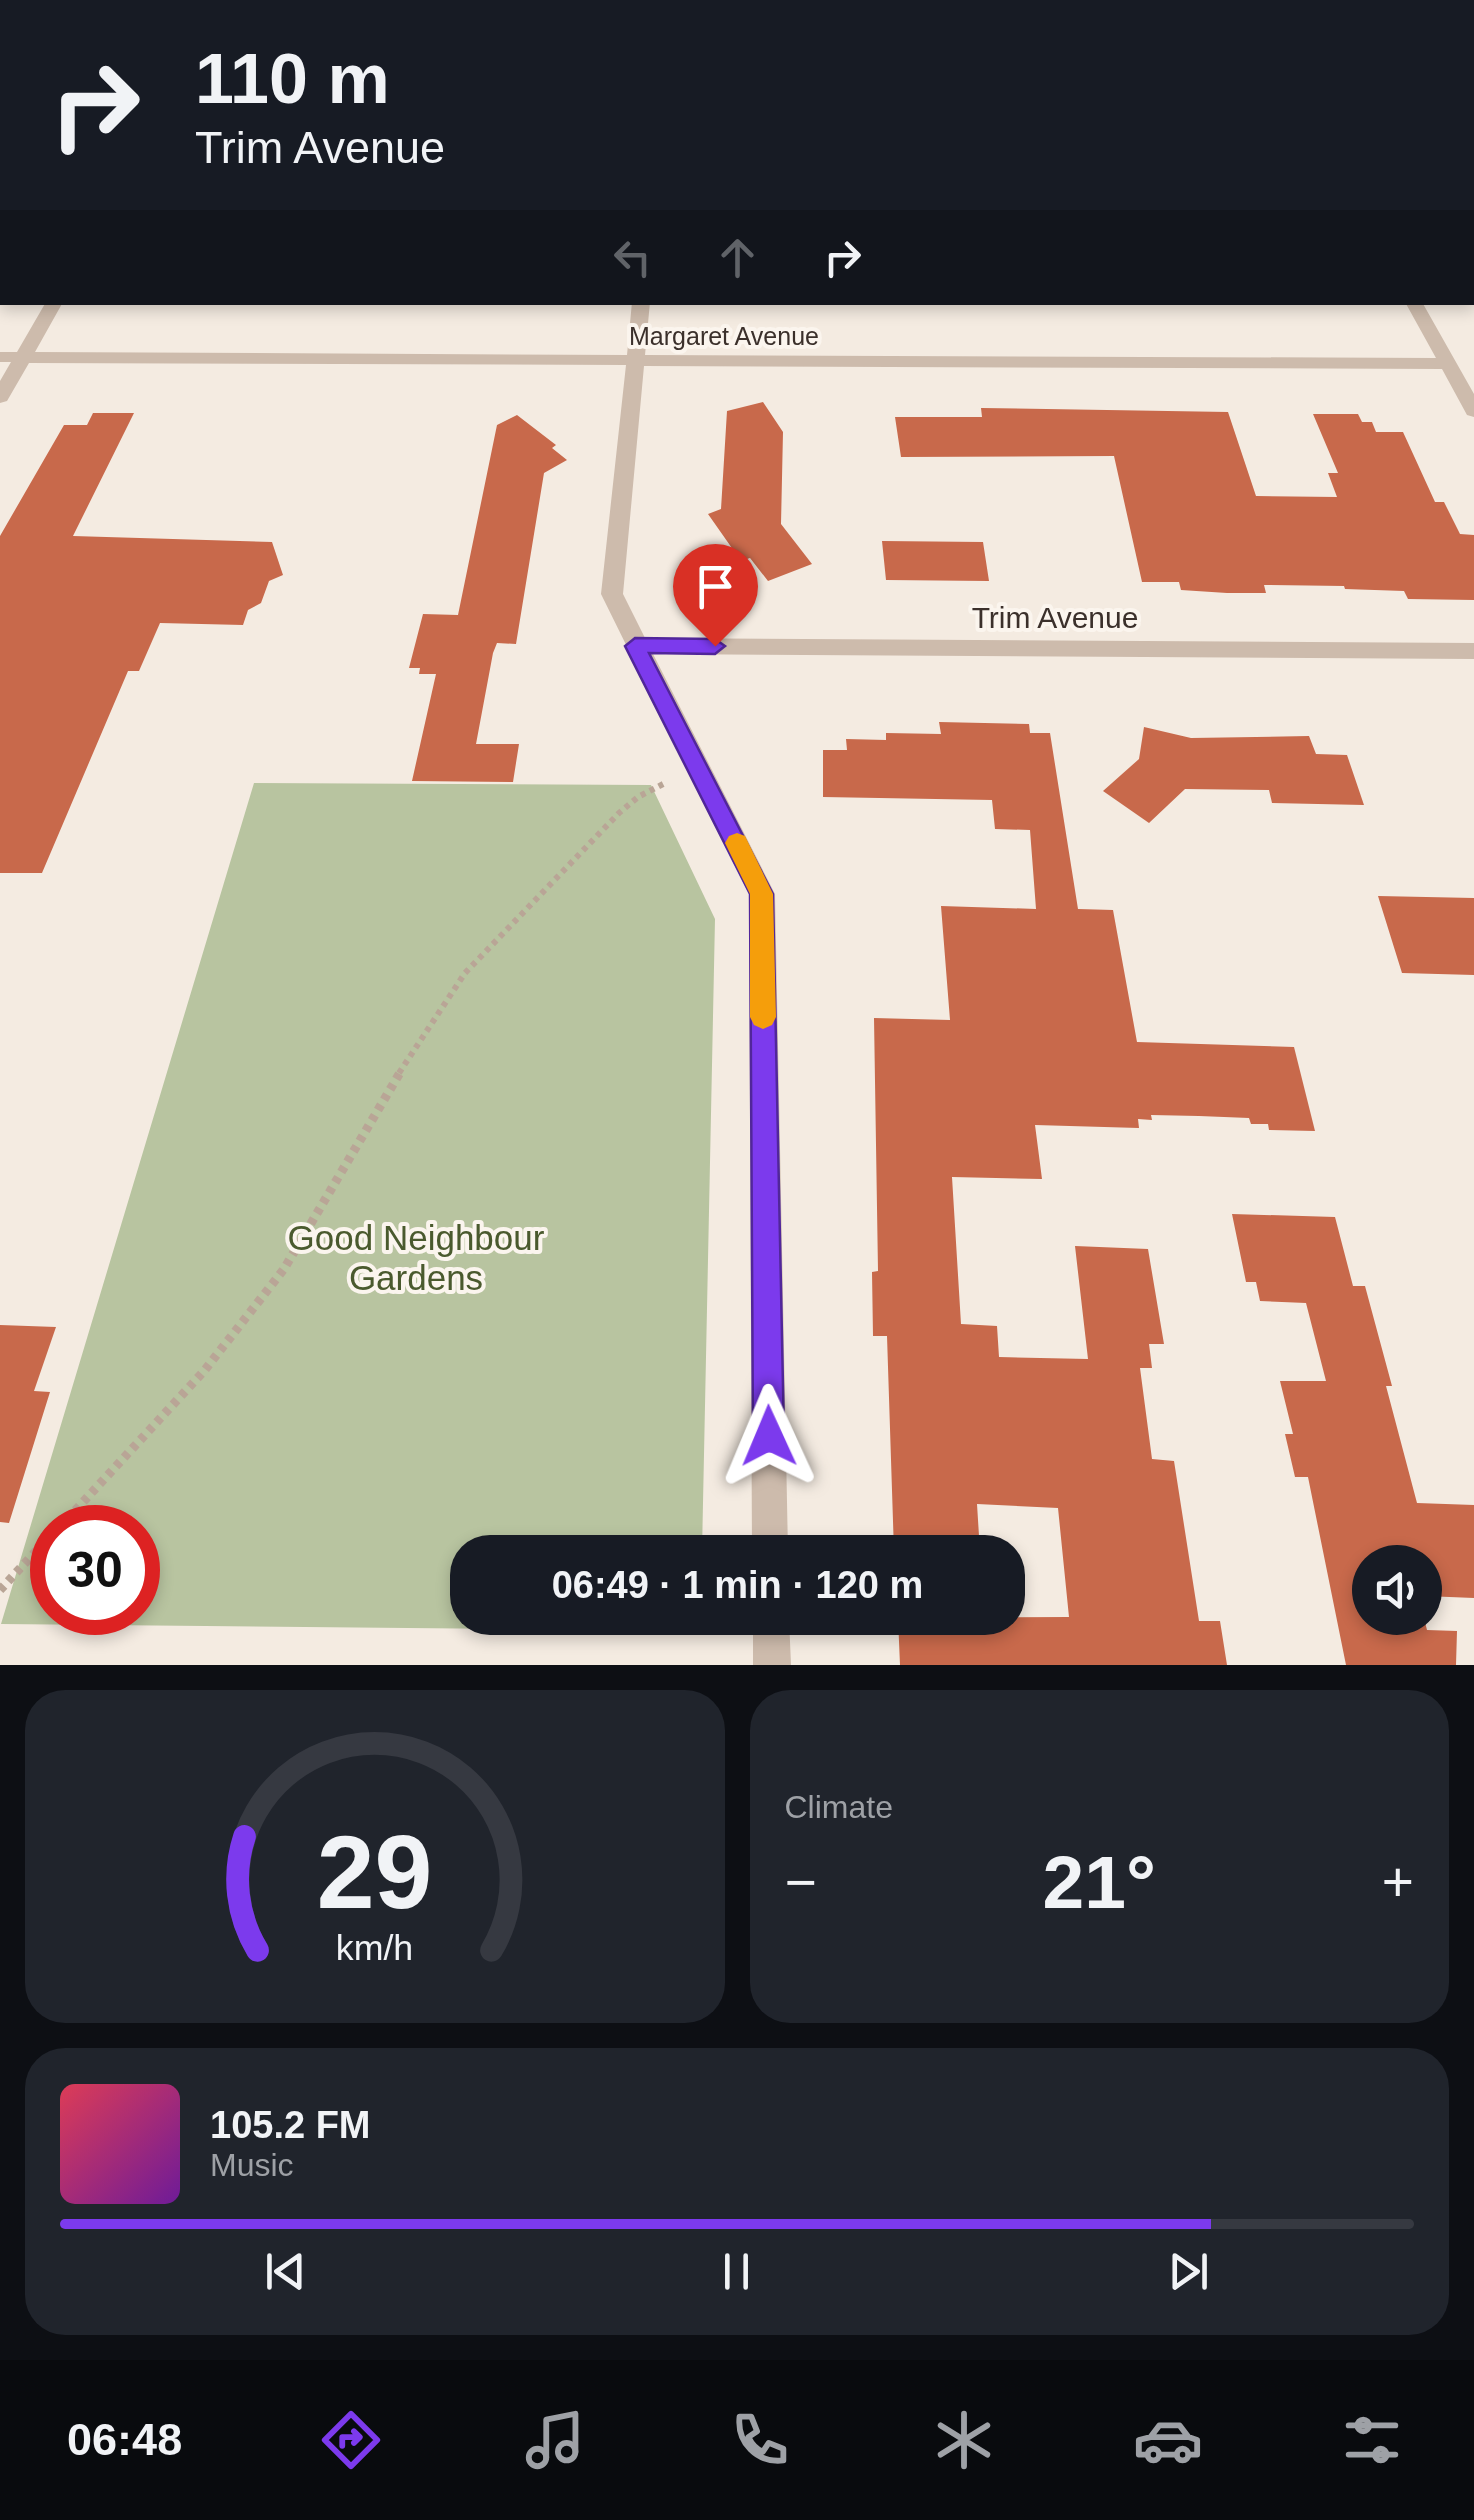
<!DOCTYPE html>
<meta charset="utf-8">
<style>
:root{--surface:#171b24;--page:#20242c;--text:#f1f3f6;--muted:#9ea1a6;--line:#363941;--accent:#7c3aed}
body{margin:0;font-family:Helvetica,sans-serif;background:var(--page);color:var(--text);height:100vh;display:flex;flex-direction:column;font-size:38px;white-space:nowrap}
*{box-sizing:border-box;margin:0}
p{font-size:32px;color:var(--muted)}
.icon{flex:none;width:55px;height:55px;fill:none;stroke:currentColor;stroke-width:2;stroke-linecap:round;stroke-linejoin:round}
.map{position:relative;height:1665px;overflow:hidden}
.sheet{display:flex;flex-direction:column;gap:25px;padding:25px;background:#0d0f14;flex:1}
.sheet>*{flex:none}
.banner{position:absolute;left:0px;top:0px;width:1475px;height:305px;box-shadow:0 5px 15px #0003;background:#171b24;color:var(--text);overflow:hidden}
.buttons{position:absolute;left:1352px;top:1545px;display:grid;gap:20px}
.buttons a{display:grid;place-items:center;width:90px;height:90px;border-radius:50%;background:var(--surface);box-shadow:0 5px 15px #0003;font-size:50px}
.speed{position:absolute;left:30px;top:1505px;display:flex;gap:20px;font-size:50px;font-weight:700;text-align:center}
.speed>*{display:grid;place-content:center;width:130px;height:130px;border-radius:50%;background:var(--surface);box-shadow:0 5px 15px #0003;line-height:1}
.speed .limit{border:15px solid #d22;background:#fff;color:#111}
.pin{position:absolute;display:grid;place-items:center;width:85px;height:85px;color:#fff;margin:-102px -42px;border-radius:50% 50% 50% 0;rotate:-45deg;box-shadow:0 0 10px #0007}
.pin .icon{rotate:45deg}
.me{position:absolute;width:110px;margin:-55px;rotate:359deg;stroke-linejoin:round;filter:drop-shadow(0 0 8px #0008)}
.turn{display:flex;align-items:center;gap:35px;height:210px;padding:0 30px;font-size:45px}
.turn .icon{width:130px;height:130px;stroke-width:2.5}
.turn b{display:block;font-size:70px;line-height:85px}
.lanes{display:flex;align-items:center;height:95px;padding:0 30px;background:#0003;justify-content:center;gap:50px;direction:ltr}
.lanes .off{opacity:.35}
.big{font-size:75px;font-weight:700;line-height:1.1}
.sheet .tile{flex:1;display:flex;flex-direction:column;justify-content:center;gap:15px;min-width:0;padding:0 35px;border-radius:40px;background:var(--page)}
.sheet .dial{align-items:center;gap:0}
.dial svg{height:260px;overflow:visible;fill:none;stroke:var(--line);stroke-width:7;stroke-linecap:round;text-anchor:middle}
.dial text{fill:var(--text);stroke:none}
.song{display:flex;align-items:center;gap:30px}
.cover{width:120px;height:120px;border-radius:15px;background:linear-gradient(135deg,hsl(350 70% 55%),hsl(280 70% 35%))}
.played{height:10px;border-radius:5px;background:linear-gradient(90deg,var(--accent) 85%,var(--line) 85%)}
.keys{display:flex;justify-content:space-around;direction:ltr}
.heat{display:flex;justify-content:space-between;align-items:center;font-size:55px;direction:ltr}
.sheet .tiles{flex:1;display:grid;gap:25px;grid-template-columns:1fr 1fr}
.tile:last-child{grid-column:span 2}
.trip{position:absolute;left:450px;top:1535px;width:575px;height:100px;border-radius:40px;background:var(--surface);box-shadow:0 5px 15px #0003;font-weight:700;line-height:100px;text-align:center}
.tabs{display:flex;height:160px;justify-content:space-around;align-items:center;background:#090b0e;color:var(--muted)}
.tabs .icon{width:70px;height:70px}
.tabs .selected{color:var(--accent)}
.tabs b{font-size:45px;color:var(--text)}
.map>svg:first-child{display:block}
.green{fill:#b8c4a0;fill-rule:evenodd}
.building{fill:#c8694b}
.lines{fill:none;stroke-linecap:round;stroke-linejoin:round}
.path-far1{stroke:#b9a596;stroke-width:6;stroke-dasharray:5 5;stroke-linecap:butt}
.path{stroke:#b9a596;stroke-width:9;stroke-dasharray:6 6;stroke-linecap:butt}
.street{fill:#cdbbac;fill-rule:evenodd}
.route{fill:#7c3aed;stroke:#51269a;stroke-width:2.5}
.slow{fill:#f59e0b}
.labels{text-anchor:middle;stroke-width:8;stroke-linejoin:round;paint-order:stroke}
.far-street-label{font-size:25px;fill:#3b302b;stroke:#fbf5ee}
.street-label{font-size:30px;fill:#3b302b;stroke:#fbf5ee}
.near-park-label{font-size:35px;fill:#4a5a2e;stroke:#fbf5ee}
</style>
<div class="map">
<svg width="1474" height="1665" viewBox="0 0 1474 1665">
<rect width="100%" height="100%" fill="#f4ebe1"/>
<path class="green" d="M 254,783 L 651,785 L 715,919 L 702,1552 L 468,1552 L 468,1618 L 700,1618 L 700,1631 L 1,1624 ZM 52,1528 L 138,1528 L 138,1612 L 52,1612 Z"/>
<path class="building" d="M 763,402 L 783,432 L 781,524 L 812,564 L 768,581 L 750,558 L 741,561 L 708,514 L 721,509 L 727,411 Z
M 981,408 L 1228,412 L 1256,496 L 1337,497 L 1328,473 L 1338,473 L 1313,414 L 1358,414 L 1362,422 L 1372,422 L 1376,432 L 1403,432 L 1435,502 L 1444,502 L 1460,534 L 1474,535 L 1474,600 L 1408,599 L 1404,591 L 1345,589 L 1344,586 L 1264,585 L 1266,593 L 1227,593 L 1181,590 L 1179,582 L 1142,582 L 1114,456 L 901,457 L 895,417 L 982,417 Z
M 93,413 L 134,413 L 73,536 L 272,542 L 283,575 L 269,581 L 261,603 L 248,610 L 243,625 L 160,623 L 139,671 L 128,671 L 42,873 L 0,873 L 0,536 L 64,425 L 87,425 Z
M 517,415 L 556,445 L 552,448 L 567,460 L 544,473 L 516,644 L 497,643 L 493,653 L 476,744 L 519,744 L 513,782 L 412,781 L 436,674 L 419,674 L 420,668 L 409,668 L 423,614 L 458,615 L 497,425 Z
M 882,541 L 983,542 L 989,581 L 886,580 Z
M 939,722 L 1029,724 L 1030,733 L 1050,733 L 1078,909 L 1113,910 L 1137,1042 L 1294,1047 L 1315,1131 L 1269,1130 L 1268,1124 L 1251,1124 L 1249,1118 L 1199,1116 L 1151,1115 L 1152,1120 L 1138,1119 L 1139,1128 L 1035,1125 L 1042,1179 L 952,1177 L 961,1324 L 997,1326 L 999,1357 L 1088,1359 L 1075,1246 L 1148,1249 L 1164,1344 L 1149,1344 L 1152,1368 L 1140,1368 L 1152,1459 L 1174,1461 L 1199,1621 L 1220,1621 L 1227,1665 L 900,1665 L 898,1618 L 1069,1617 L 1058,1508 L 977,1504 L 980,1552 L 894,1552 L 887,1336 L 873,1336 L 872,1272 L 878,1271 L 874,1018 L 950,1020 L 941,906 L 1036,909 L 1030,830 L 995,829 L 992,800 L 823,797 L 823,750 L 847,750 L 846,739 L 886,740 L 886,733 L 941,734 Z
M 1144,727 L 1191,738 L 1309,736 L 1316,754 L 1347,755 L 1364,805 L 1272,803 L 1269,790 L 1185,789 L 1149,823 L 1103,791 L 1139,759 Z
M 1378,896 L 1474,898 L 1474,975 L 1402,973 Z
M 1232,1214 L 1335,1217 L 1353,1286 L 1365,1286 L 1392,1386 L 1386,1386 L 1417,1503 L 1474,1505 L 1474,1598 L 1425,1596 L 1425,1562 L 1370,1562 L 1370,1618 L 1424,1618 L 1427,1630 L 1457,1631 L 1456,1665 L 1346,1665 L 1308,1477 L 1295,1477 L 1285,1434 L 1293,1434 L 1280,1381 L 1326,1381 L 1306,1303 L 1260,1301 L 1256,1282 L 1246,1282 Z
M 0,1325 L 56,1327 L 34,1391 L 50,1392 L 9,1523 L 0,1522 Z"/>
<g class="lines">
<path class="path-far1" d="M 399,1073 L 465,973 L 619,813 L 638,797 L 667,782"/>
<path class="path" d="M 59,1528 L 204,1371 L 284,1269 L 401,1071
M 0,1590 L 52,1534"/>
<path class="street" d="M 1062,0 L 1251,0 L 1251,1 L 1063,2 Z
M 1472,59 L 1474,59 L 1474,67 L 1472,67 Z
M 0,143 L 2,144 L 2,152 L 0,153 Z
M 46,302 L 63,302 L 35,352 L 627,355 L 632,302 L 650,302 L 645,355 L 1436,358 L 1405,302 L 1422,302 L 1474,394 L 1474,417 L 1467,415 L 1442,369 L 644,366 L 623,594 L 645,638 L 1474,643 L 1474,659 L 653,654 L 775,894 L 788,1552 L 752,1552 L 749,894 L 601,594 L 626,365 L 29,363 L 7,401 L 0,403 L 0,381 L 11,362 L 0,362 L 0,352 L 17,352 Z
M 753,1618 L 789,1618 L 791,1665 L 753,1665 Z"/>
</g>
<path class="route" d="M 635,638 L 715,639 L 725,646 L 715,654 L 649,653 L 773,894 L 784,1436 L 780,1447 L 769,1452 L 758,1447 L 753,1436 L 750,894 L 625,646 Z"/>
<path class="slow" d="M 737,833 L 745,836 L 773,894 L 776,1017 L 772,1025 L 763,1029 L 754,1025 L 750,1017 L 750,894 L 725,843 L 729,836 Z"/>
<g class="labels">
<g class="far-street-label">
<text x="724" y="345">Margaret Avenue</text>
</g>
<g class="street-label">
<text x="1055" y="628">Trim Avenue</text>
</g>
<g class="near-park-label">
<text x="416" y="1250">Good Neighbour<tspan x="416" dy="40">Gardens</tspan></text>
</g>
</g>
</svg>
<div class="buttons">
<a><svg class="icon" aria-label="sound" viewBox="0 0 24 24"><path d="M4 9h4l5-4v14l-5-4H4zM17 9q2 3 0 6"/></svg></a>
</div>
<div class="speed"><div class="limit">30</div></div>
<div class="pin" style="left:715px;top:646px;background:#d93025"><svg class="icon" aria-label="arrive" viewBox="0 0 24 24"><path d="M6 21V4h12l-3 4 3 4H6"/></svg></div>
<svg class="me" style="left:769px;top:1436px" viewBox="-20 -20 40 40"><path d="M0-17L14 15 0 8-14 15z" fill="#7c3aed" stroke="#fff" stroke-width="4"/></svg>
<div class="trip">06:49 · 1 min · 120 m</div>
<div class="banner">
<div class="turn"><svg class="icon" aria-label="right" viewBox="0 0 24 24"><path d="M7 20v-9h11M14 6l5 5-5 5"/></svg><div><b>110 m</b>Trim Avenue</div></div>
<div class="lanes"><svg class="icon off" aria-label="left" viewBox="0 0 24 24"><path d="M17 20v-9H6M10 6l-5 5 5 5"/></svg><svg class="icon off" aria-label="ahead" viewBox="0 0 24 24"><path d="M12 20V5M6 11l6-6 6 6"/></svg><svg class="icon" aria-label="right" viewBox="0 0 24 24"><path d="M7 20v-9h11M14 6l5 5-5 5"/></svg></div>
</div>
</div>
<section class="sheet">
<div class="tiles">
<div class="tile dial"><svg viewBox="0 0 100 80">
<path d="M14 69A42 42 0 1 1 86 69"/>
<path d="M14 69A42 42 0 0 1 10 34" stroke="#7c3aed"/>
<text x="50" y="56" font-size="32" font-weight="700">29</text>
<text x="50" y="72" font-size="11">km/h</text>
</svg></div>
<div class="tile"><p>Climate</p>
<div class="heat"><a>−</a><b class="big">21°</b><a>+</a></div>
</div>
<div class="tile">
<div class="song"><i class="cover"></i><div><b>105.2 FM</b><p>Music</p></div></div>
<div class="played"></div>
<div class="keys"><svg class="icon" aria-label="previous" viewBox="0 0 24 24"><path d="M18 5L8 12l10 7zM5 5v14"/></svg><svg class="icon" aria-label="pause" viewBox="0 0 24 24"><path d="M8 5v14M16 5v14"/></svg><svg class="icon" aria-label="next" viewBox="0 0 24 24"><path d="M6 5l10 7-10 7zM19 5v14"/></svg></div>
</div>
</div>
</section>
<nav class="tabs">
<b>06:48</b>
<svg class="icon selected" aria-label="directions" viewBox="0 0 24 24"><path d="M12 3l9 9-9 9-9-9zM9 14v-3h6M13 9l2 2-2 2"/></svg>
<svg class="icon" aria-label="music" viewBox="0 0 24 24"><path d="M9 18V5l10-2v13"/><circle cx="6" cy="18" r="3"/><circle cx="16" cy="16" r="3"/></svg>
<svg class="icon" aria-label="phone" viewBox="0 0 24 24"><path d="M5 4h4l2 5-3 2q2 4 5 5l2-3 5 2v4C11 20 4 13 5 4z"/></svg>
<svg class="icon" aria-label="climate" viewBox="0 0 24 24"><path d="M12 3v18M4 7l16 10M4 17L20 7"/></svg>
<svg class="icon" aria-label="car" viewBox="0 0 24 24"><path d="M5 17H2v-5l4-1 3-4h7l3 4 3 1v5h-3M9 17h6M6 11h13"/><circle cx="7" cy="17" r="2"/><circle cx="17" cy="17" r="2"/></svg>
<svg class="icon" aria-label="filters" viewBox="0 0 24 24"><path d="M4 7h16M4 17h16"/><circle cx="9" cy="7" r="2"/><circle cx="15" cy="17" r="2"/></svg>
</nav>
